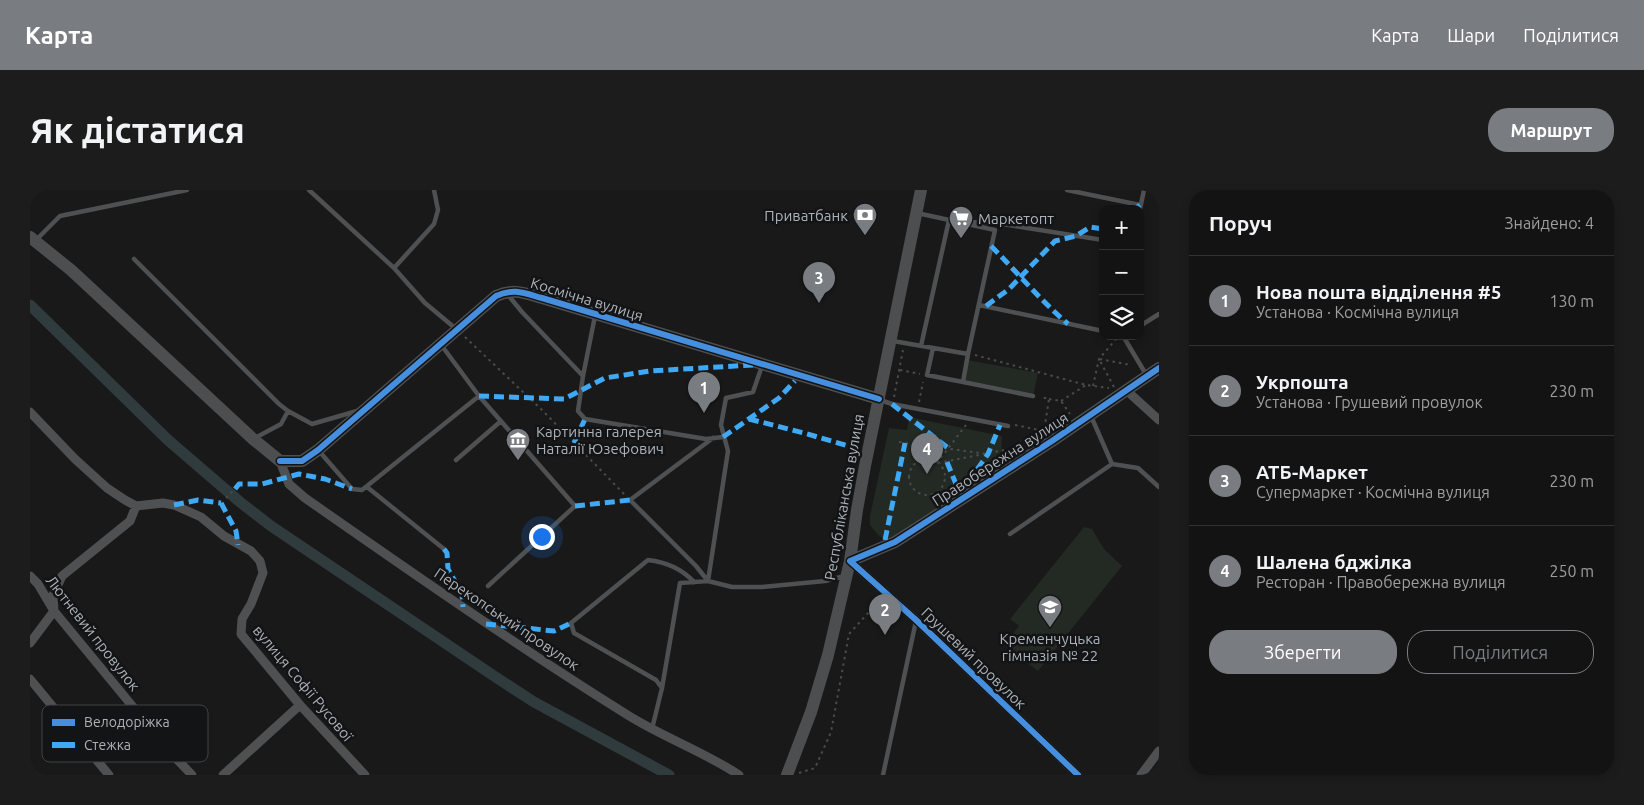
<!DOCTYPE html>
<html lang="uk">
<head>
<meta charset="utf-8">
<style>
  body { margin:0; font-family:Ubuntu,sans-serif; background:#1c1c1c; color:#f1f3f6 }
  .controls { position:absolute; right:15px; top:15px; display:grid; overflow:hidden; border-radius:10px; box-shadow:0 2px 8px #0003 }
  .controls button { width:45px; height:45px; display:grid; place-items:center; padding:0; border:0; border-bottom:1px solid #323233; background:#131313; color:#f1f3f6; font:25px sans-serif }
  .you { position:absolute; left:511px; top:346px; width:18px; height:18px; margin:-12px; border:4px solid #fff; border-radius:50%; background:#1a73e8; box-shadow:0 0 0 8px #1a73e833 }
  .badge { display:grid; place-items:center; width:32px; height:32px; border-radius:50%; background:#797c81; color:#fff; font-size:16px; font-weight:700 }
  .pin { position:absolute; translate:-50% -41px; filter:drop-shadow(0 1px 2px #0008) }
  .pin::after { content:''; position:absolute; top:26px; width:18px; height:15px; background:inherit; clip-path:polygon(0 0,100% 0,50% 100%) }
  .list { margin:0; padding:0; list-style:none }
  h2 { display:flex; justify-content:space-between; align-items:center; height:65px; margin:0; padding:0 20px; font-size:21px }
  h2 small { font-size:16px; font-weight:400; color:#9d9ea0 }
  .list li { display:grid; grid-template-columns:32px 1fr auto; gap:15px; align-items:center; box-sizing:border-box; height:90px; padding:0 20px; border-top:1px solid #323233 }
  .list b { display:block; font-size:19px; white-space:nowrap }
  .list p { margin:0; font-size:16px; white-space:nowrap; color:#9d9ea0 }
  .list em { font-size:16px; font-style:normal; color:#9d9ea0 }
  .actions { display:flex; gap:10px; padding:15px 20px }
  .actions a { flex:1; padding:11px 0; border:1px solid #797c81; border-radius:20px; text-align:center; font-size:18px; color:#797c81 }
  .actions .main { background:#797c81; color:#fff }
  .icon { flex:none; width:28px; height:28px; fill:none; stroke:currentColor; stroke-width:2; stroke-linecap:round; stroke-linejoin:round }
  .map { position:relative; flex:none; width:1129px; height:585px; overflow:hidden; border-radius:20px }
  header { display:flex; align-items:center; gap:30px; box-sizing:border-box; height:70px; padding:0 25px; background:#797c81; color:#fff }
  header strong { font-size:24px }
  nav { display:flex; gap:28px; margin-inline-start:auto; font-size:18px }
  .intro { display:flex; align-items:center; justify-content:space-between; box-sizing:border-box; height:120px; padding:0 30px }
  h1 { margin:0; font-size:35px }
  .button { padding:12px 22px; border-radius:20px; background:#797c81; color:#fff; font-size:18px; font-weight:700 }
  main { display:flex; gap:30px; padding:0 30px }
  aside { flex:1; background:#131313; border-radius:20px; box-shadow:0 2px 8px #0003 }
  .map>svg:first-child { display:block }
  .green { fill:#232923 }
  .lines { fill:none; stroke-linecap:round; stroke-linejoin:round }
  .canal { stroke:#303b3e; stroke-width:11 }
  .path { stroke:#494b4d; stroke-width:2; stroke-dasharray:2.5 4; stroke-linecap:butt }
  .lane { stroke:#4e5052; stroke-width:4.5 }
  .street { stroke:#4e5052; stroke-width:9 }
  .secondary { stroke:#4d4e50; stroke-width:12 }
  .quiet { stroke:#3fa9f5; stroke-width:5; stroke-dasharray:10 5; stroke-linecap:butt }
  .cycleway-casing { stroke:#131415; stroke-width:9 }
  .cycleway { stroke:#468fdf; stroke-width:6 }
  .labels { text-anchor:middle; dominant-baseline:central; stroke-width:5; stroke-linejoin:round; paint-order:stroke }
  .poi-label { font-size:15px; fill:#acb2b9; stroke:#131415; text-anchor:start }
  .street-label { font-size:15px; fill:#acb2b9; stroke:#131415 }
  .key { fill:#131415; stroke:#414346; stroke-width:1 }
  .key-label { font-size:14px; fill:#acb2b9 }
</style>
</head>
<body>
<header>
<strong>Карта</strong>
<nav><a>Карта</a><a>Шари</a><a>Поділитися</a></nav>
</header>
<div class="intro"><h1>Як дістатися</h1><a class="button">Маршрут</a></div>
<main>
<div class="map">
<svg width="1129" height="585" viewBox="0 0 1129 585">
  <rect width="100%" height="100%" fill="#191919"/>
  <!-- green -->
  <path class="green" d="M937 170 1008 183 1003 206 933 192Z
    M879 227 972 246 971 276 862 347 854 349 848 345 840 335V326L859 238 877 240Z
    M1054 337 1062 339 1074 359 1092 376 1008 481 974 455 989 436 980 429Z"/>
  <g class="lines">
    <!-- canal -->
    <path class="canal" d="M0 115 138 250 210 312 241 336 467 488 504 512 639 585"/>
    <!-- path -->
    <path class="path" d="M435 147 512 220 595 305
      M945 165 1056 195 1079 198
      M870 180 890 184
      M1063 196 1069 169 1087 148
      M1084 197 1069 169 1101 175
      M864 207 873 160
      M1019 209 1031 211 1040 224
      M1031 211 1056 195
      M889 212 893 192
      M985 235 1014 241 1019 209 1011 207
      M869 252 958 264
      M879 287a18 18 0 1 1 36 0a18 18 0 1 1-36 0Z
      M907 273 936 235
      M908 273 974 260
      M196 308 205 299
      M769 583 785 578 801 542 819 444 849 411"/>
    <!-- lane -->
    <path class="lane" d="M279 0 364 78 395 113 425 138
      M1037 0 1110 15
      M1110 19 1114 0
      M887 23 965 40 938 164
      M938 32 966 33 1073 50
      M6 50 30 26 157 0
      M104 69 249 214 258 221 282 234 327 221
      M364 78 404 34 408 20 404 0
      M478 105 492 122 553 186 548 221 555 229 676 249 693 247
      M949 115 1073 141
      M1110 136 1129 124
      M1093 146 1117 186
      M863 151 938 164 933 192 1003 206
      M891 156 919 30
      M903 158 897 185 933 192
      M553 186 565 126
      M449 206 545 316 458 396
      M850 210 862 214 978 236
      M683 248 600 310 666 376 678 391 702 397H732L795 391 815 386
      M223 249 251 234 258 221
      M289 261 322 299 332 300 449 206 412 156
      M426 270 471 231
      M1082 274 1108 278 1129 297
      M337 297 414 359
      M980 344 1082 274 1061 226
      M632 498 626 490 544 443 541 433 618 370C636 372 652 379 664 392
      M622 539 632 498 650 393 678 391 698 261 691 235 696 208 723 202 732 176
      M853 585 886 431"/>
    <!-- street -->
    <path class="street" d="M1096 200 1129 230
      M0 222 45 269 77 298 95 310 106 316 133 313 144 315 171 327 194 346 221 361 230 371 233 383 221 414 212 429 211 444 270 515 335 585
      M250 271 259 294 275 308C381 382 487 456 596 524 632 547 673 561 709 585
      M820 371 886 430 1048 585
      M0 386 8 394 24 421 141 563 162 585
      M0 453 24 421 23 405 32 386 100 331 106 316
      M0 489 79 585
      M193 585 270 515
      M1111 585 1129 561"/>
    <!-- secondary -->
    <path class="secondary" d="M0 47 41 80 223 249 250 271H272L288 260 466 106C484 98 494 103 512 108L849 209
      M820 371 865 352 1022 251 1129 178
      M757 585 781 522 798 465 820 371 827 320 835 276 891 0"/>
    <!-- quiet -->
    <path class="quiet" d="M1105 19 1110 15
      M961 56C987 82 1010 110 1038 134
      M956 116 979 99 1025 51 1046 46 1060 37 1073 39
      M449 206 534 209 575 188 620 181 723 175
      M862 214 918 258
      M719 229 774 243 825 258
      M693 247 749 208 765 191
      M544 253 555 229
      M917 272 930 304
      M205 299 209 294H232L269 284 295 289 322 299
      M930 304 958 264 970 235
      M191 313 206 341 208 355
      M144 315 168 310 191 313
      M545 316 600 310
      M855 350 875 253
      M414 359 417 363 418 379 432 404 433 417
      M456 434 524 441 541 433"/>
    <defs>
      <path id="cycleway" d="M250 271H272L288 260 466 106C484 98 494 103 512 108L849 209
        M1048 585 886 430 820 371 865 352 1022 251 1129 178"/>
    </defs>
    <!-- cycleway casing -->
    <use href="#cycleway" class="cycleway-casing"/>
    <!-- cycleway -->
    <use href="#cycleway" class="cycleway"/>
  </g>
  <!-- icons -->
  <defs>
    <symbol id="bank-pin" viewBox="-11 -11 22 30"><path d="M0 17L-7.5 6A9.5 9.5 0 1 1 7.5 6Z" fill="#797c81" stroke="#131415"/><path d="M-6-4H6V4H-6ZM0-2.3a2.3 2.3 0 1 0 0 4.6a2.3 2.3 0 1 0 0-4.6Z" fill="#fff"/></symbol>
    <symbol id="supermarket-pin" viewBox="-11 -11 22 30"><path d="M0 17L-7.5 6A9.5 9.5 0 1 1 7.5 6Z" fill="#797c81" stroke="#131415"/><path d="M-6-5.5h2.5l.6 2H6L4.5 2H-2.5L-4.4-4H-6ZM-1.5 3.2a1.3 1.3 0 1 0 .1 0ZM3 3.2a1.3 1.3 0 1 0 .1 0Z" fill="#fff"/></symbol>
    <symbol id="museum-pin" viewBox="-11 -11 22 30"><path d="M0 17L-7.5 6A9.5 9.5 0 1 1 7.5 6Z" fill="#797c81" stroke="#131415"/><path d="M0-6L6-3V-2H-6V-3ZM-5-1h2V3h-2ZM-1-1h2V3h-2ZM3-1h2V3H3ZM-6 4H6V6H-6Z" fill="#fff"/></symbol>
    <symbol id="school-pin" viewBox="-11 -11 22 30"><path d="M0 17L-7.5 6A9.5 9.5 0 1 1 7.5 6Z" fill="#797c81" stroke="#131415"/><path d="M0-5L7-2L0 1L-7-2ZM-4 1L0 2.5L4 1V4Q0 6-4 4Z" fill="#fff"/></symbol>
  </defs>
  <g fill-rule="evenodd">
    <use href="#bank-pin" x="821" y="11" width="28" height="38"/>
    <use href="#supermarket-pin" x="917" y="14" width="28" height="38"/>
    <use href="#museum-pin" x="474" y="236" width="28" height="38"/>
    <use href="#school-pin" x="1006" y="403" width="28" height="38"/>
  </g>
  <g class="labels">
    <!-- poi labels -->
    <g class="poi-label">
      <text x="818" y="25" text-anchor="end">Приватбанк</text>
      <text x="948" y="28">Маркетопт</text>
      <text x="506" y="241">Картинна галерея<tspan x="506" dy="17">Наталії Юзефович</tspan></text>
      <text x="1020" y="448" text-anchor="middle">Кременчуцька<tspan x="1020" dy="17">гімназія № 22</tspan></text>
    </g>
    <!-- street labels -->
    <g class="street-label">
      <text transform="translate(557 109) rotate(17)">Космічна вулиця</text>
      <text transform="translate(970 269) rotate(-33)">Правобережна вулиця</text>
      <text transform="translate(814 307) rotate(-80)">Республіканська вулиця</text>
      <text transform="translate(477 429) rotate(34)">Перекопський провулок</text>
      <text transform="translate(63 443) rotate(52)">Лютневий провулок</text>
      <text transform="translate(944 468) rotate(44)">Грушевий провулок</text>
      <text transform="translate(273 493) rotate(50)">вулиця Софії Русової</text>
    </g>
  </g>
  <!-- legend -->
  <rect x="12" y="515" width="166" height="57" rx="8" class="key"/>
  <rect x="22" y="529" width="23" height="7" fill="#468fdf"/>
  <rect x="22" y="552" width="23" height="6" fill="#3fa9f5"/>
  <g class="key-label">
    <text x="54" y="537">Велодоріжка</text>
    <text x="54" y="560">Стежка</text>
  </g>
</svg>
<div class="controls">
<button>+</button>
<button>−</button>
<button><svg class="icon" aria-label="layers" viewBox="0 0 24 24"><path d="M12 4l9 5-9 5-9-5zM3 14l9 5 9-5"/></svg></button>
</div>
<div class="you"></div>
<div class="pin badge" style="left:674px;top:223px">1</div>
<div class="pin badge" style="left:855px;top:445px">2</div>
<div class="pin badge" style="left:789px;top:113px">3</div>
<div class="pin badge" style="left:897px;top:284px">4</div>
</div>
<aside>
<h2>Поруч<small>Знайдено: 4</small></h2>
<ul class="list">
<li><span class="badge">1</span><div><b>Нова пошта відділення #5</b><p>Установа · Космічна вулиця</p></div><em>130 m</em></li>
<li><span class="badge">2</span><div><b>Укрпошта</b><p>Установа · Грушевий провулок</p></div><em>230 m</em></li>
<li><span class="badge">3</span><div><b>АТБ-Маркет</b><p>Супермаркет · Космічна вулиця</p></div><em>230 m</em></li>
<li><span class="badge">4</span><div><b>Шалена бджілка</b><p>Ресторан · Правобережна вулиця</p></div><em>250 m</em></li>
</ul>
<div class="actions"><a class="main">Зберегти</a><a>Поділитися</a></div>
</aside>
</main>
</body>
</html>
